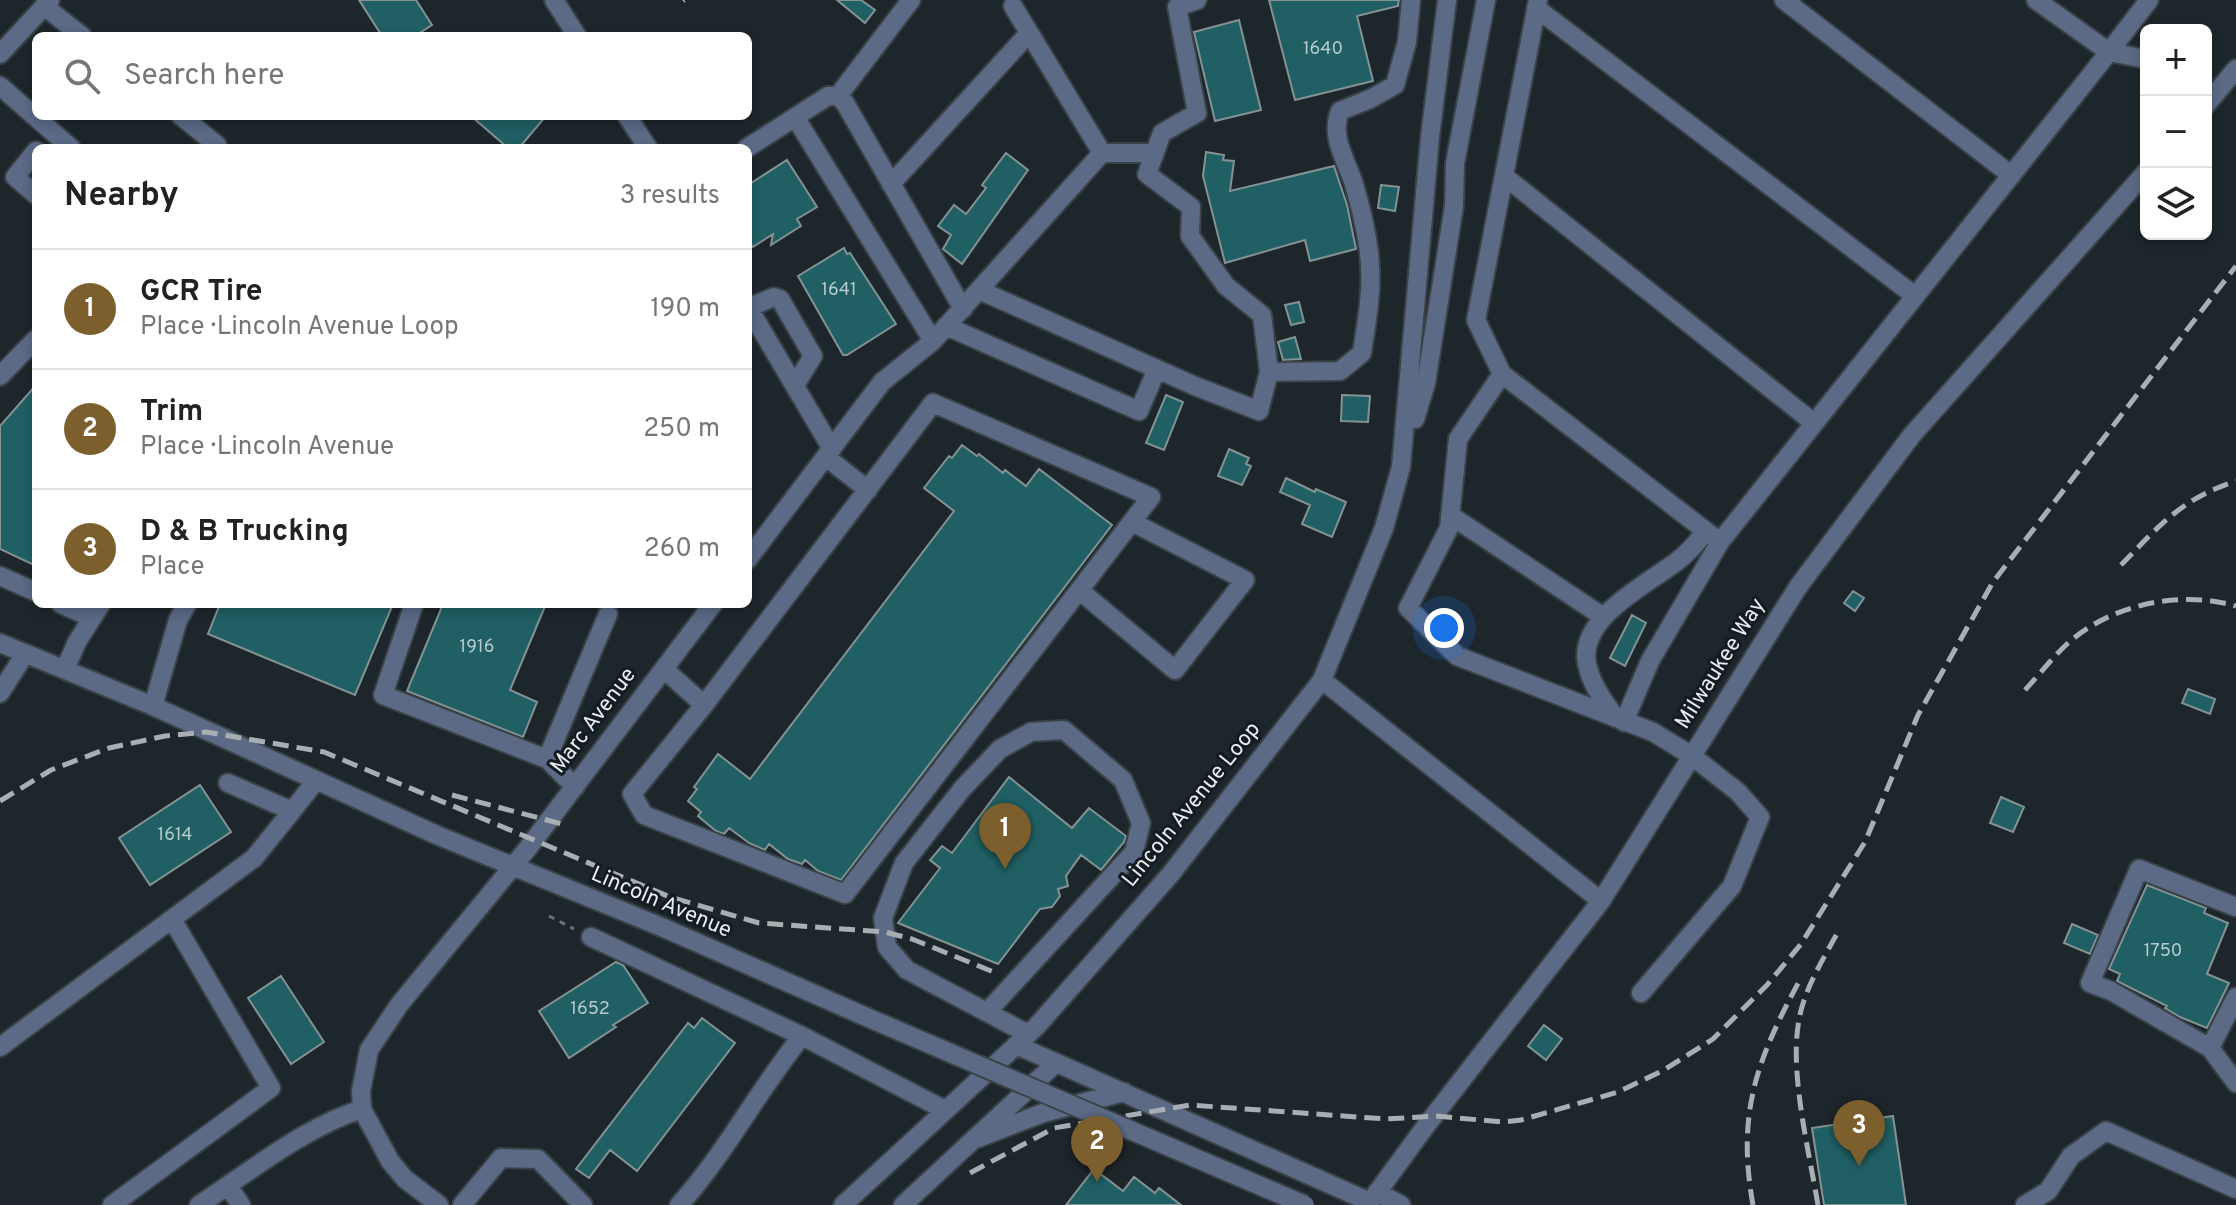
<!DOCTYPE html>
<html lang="en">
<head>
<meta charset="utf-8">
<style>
  body { margin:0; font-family:Overpass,sans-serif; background:#f2f2f2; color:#222 }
  .controls { position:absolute; right:24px; top:24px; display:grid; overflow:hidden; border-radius:12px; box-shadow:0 4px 12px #0003 }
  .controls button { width:72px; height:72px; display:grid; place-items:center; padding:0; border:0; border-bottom:2px solid #e0e0e0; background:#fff; color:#222; font:40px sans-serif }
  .you { position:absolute; left:1444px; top:628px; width:28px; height:28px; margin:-20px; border:6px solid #fff; border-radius:50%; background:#1a73e8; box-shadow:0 0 0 12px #1a73e833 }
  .badge { display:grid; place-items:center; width:52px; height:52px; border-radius:50%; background:#7d5f2d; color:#fff; font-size:26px; font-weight:700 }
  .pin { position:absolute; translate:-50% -66px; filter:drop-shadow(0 2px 4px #0008) }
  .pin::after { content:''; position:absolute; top:42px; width:28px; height:24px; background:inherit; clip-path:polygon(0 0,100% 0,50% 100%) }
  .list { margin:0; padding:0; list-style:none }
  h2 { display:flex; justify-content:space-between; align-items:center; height:104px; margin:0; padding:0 32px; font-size:34px }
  h2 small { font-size:26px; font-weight:400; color:#767676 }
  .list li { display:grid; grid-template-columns:52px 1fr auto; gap:24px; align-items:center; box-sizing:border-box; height:120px; padding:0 32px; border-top:2px solid #e0e0e0 }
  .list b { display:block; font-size:30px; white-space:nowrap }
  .list p { margin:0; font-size:26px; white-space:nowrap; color:#767676 }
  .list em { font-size:26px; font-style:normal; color:#767676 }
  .icon { flex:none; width:44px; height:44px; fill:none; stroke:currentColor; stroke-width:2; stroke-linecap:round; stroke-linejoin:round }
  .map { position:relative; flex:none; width:2236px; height:1205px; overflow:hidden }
  .search { position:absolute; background:#fff; box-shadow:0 4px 12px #0003; left:32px; top:32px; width:720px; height:88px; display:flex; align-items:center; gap:20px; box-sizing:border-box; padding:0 28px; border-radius:12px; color:#767676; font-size:30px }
  .panel { position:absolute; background:#fff; box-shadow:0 4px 12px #0003; left:32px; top:144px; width:720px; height:464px; border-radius:12px }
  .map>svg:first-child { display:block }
  .building { fill:#206064; stroke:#849293; stroke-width:2 }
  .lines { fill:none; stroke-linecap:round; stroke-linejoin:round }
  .minor-casing { stroke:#394247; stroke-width:22 }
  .path { stroke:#6c7478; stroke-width:3; stroke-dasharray:6 6; stroke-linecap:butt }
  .minor { stroke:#5c6a86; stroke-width:18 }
  .rail { stroke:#a8afb2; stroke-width:5; stroke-dasharray:16 8; stroke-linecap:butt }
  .minor-bridge-casing { stroke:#394247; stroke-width:22; stroke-linecap:butt }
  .minor-bridge { stroke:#5c6a86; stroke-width:18 }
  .labels { text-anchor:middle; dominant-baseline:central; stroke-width:6; stroke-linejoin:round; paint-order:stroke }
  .number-label { font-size:18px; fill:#b6cace }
  .street-label { font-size:22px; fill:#e8eef1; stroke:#131c21 }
</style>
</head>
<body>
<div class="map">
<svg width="2236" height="1205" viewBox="0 0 2236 1205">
  <rect width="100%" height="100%" fill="#1d262b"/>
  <!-- building -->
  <path class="building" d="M359 0H416L432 25 415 36H382Z
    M837 0H861L875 10 865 23Z
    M1269 0H1399L1398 6 1357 16 1373 81 1295 100Z
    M1239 20 1261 110 1215 121 1194 32Z
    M471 116H546L519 148H508Z
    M1206 152 1224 155 1223 160 1234 161 1230 191 1334 166 1347 205 1356 249 1310 261 1305 240 1225 263 1203 176Z
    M1006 153 1028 170 962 264 943 249 951 235 938 226 954 205 966 214 986 188 982 185Z
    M787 160 817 207 797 219 801 226 771 245 773 234 753 247 748 240V185Z
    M1381 185 1399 187 1395 211 1378 208Z
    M844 248 847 254 850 253 896 324 847 355H843L798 276Z
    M1299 302 1304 322 1291 325 1285 305Z
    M1295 337 1301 359 1283 360 1278 342Z
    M36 385V566L0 549V426Z
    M1166 395 1183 402 1164 450 1146 443Z
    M1342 395 1370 396 1368 422 1341 421Z
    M962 445 977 456 979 454 1003 473 1005 470 1026 486 1039 469 1112 525 841 880 818 871 805 860 802 864 788 859 769 844 765 850 749 843 729 828 724 834 716 831 698 816 701 812 688 801 697 789 694 787 718 754 750 779 954 511 924 488 949 456 952 458Z
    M1229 449 1249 458 1246 464 1251 466 1242 485 1218 476Z
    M1286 478 1315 492 1316 489 1346 502 1332 537 1302 524 1310 505 1280 492Z
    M1853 591 1864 598 1855 611 1844 603Z
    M220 604H393L355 695 208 634Z
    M443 604H546L510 690 537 702 523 737 407 691Z
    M1632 615 1646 623 1625 666 1610 658Z
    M2188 689 2215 699 2210 714 2182 703Z
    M1009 777 1072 828 1089 808 1126 836 1124 842 1101 870 1081 855 1066 876 1068 886 1058 889 1060 896 1052 907 1040 909 998 964 898 923 940 868 930 860 942 846 952 853Z
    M200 785 231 832 150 885 119 838Z
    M2001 797 2024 807 2013 832 1990 823Z
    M2147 885 2206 908 2204 913 2228 923 2207 974 2229 983 2207 1028 2180 1017 2165 1008 2167 1006 2117 981 2120 974 2109 969Z
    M2072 924 2098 935 2090 954 2064 943Z
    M616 962 623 965 648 1003 613 1025 616 1027 569 1058 539 1011Z
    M281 976 324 1042 291 1064 248 998Z
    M702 1018 735 1043 637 1171 610 1150 589 1178 576 1169 688 1023 694 1028Z
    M1544 1025 1562 1039 1546 1060 1528 1046Z
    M1893 1116 1906 1205H1824L1812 1128Z
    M1094 1169 1123 1191 1134 1177 1155 1193 1159 1188 1181 1205H1066Z"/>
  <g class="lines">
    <defs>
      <path id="minor" d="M554 0 577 36
        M1784 0 2011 175
        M2036 0 2109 52 2149 0
        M44 6 82 36
        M1013 6 1102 153
        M1536 8 1915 296
        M0 54 50 0
        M0 86 71 148
        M838 96 911 0
        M2206 105 2236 69
        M181 116 217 145
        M627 116 648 148
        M795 117 933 341
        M747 148 828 96H838L845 103 963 309
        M36 151 15 177 36 195
        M1504 176 1814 423
        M891 184 1029 33
        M979 290 1195 386 1259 411 1269 372 1262 315 1226 286 1190 236 1191 207 1147 174 1162 133 1197 113 1177 7 1197 0
        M748 307 832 449
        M748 308 774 297 780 299 813 356 795 385
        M946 326 1139 411 1157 369
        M1269 372 1340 371 1362 353C1366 325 1372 295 1370 266 1369 238 1361 208 1353 181 1345 158 1330 136 1340 111L1370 99 1395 85 1407 42 1411 0
        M1502 374 1476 320 1538 0
        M0 376 36 339
        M933 403 1151 497 845 894 644 815 632 794 704 705Z
        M1415 419 1426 383 1454 206 1455 163 1486 0
        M826 457 868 490
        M1450 515 1602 616
        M748 559 882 382 933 341 1102 153H1155
        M0 576 36 592
        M1079 590 1175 670 1245 580 1132 522
        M61 604 90 617
        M414 604 383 695 547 759
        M0 643 153 706 439 836 664 928 871 1019
        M65 669 77 642 101 604
        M664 669 704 705
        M1322 680 1384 528 1401 467 1430 137 1447 0
        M0 693 25 654
        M153 706 178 620 187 604
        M1616 718C1604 702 1591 684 1587 664 1578 618 1646 585 1676 562 1688 553 1697 543 1706 531
        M1624 722 1650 661 1720 542
        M228 783 292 811 315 782
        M575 787 547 759 608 614
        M2236 907 2139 869 2090 983 2111 991 2210 1048 2236 1083
        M591 937 802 1036 945 1110
        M1641 993 1732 886 1760 817 1738 792 1692 756 1653 732 1457 656 1408 608 1449 528 1458 439 1502 374 1720 542 2109 52 2146 59
        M987 1012 1134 852 1141 823 1123 780 1064 730 1031 732 1000 749 962 789 904 863 883 918 887 947 907 970 1028 1034
        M1016 1045 1370 1202
        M0 1047 254 858 292 811
        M2210 1048 2236 997
        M978 1138 1043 1113 1124 1092
        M228 1186 241 1205
        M1377 1192 1401 1205
        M112 1205 271 1088 172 919
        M199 1205C249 1172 305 1127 362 1109
        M439 1205 405 1179 390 1161 362 1109 361 1091 369 1050 399 1005 528 848 713 604
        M462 1205 501 1158 538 1159 583 1205
        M679 1205C726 1153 758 1090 802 1036
        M843 1205 1036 1027 1170 875 1322 680 1601 901
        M903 1205 1056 1063
        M1368 1205 1425 1127 1601 901 1798 587 1912 435 2146 172
        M2025 1205 2048 1191 2071 1156 2106 1131 2236 1189"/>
    </defs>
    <!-- minor casing -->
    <use href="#minor" class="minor-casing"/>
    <!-- path -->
    <path class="path" d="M549 916 574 929"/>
    <!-- minor -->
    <use href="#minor" class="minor"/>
    <!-- rail -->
    <path class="rail" d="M683 1 684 0
      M2121 565C2160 525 2181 499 2236 481
      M2025 690C2039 675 2052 658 2067 644 2111 604 2180 590 2236 606
      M452 795 562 824
      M0 801 51 770 109 748 165 736 206 732 324 752 670 897 759 923 885 932 912 939 996 973
      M970 1173 1054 1128 1190 1105 1386 1119 1435 1116 1503 1122 1521 1120 1618 1092 1664 1070 1713 1039 1767 985 1801 944 1865 842 1918 715 1993 582 2236 266
      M1753 1205C1736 1111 1758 1057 1802 976
      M1818 1205C1809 1151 1789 1072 1799 1020 1804 989 1824 958 1839 930"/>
    <defs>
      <path id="minor-bridge" d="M871 1019 1305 1205"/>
    </defs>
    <!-- minor-bridge casing -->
    <use href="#minor-bridge" class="minor-bridge-casing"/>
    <!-- minor-bridge -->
    <use href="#minor-bridge" class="minor-bridge"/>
  </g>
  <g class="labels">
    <!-- number labels -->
    <g class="number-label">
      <text x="1323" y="49">1640</text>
      <text x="839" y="290">1641</text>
      <text x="477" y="647">1916</text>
      <text x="175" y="835">1614</text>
      <text x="2163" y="951">1750</text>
      <text x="590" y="1009">1652</text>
    </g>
    <!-- street labels -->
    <g class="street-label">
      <text transform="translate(1721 664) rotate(-58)">Milwaukee Way</text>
      <text transform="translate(594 721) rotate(-53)">Marc Avenue</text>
      <text transform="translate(1192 805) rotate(-51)">Lincoln Avenue Loop</text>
      <text transform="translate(661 903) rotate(23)">Lincoln Avenue</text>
    </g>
  </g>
</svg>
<div class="controls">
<button>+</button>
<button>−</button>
<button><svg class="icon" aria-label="layers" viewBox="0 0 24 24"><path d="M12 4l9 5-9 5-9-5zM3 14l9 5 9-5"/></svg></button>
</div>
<div class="you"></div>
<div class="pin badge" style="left:1005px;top:869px">1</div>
<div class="pin badge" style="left:1097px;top:1182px">2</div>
<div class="pin badge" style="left:1859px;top:1166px">3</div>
<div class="search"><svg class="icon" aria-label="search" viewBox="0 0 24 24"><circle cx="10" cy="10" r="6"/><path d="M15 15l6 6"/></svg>Search here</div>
<section class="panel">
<h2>Nearby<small>3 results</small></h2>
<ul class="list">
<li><span class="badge">1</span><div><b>GCR Tire</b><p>Place · Lincoln Avenue Loop</p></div><em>190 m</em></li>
<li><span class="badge">2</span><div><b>Trim</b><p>Place · Lincoln Avenue</p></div><em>250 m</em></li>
<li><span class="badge">3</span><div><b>D &amp; B Trucking</b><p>Place</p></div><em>260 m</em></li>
</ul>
</section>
</div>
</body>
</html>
